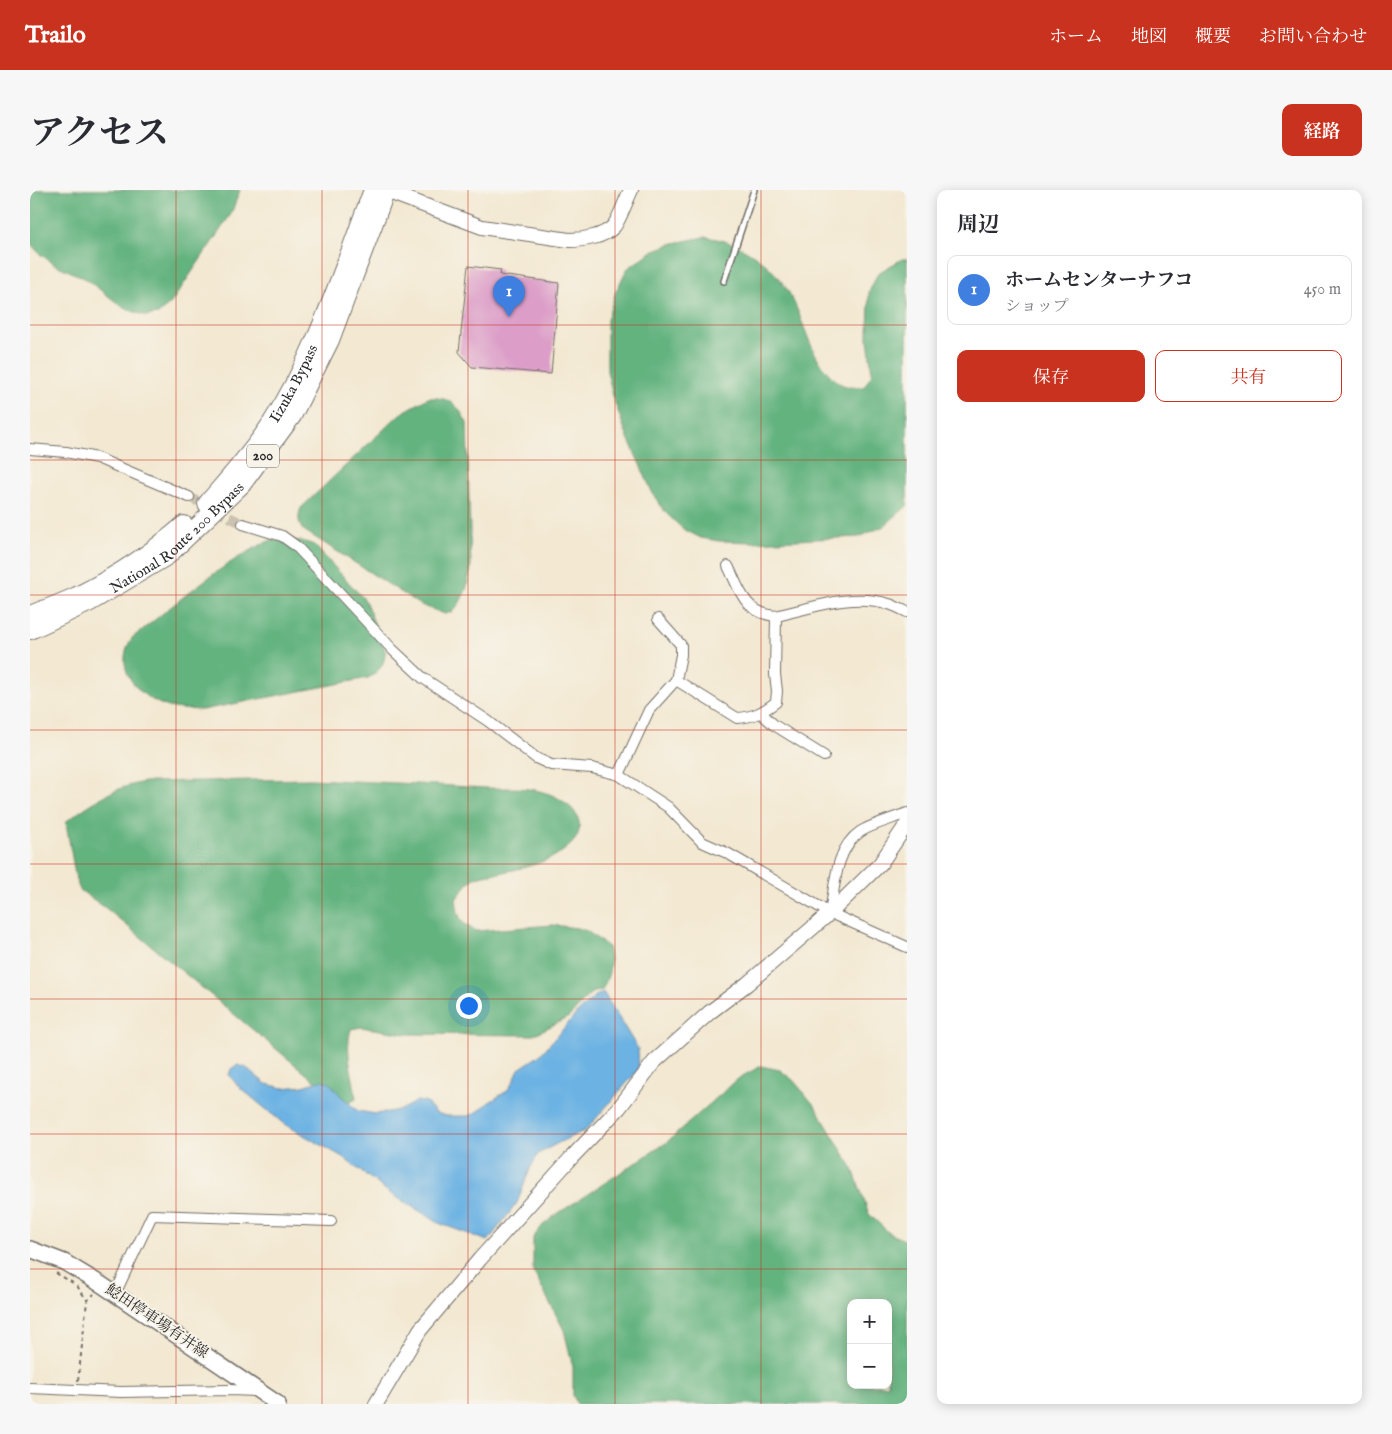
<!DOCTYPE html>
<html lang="ja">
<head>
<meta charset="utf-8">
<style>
  body { margin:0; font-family:"IM FELL English","Noto Serif JP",serif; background:#f7f7f7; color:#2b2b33 }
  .controls { position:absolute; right:15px; bottom:15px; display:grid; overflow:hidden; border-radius:10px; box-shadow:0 2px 12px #0003 }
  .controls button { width:45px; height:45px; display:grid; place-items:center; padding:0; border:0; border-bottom:1px solid #e1e1e2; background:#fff; color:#2b2b33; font:25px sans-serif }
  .you { position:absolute; left:438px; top:815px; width:18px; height:18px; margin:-12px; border:4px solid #fff; border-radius:50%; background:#1a73e8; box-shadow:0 0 0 8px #1a73e833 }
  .badge { display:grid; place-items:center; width:32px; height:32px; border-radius:50%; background:#c8321e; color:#fff; font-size:16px; font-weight:700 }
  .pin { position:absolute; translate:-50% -41px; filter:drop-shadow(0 1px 2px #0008) }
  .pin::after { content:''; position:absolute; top:26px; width:18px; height:15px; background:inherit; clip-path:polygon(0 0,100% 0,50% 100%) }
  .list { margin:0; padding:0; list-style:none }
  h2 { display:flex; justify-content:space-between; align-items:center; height:65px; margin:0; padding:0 20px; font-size:21px }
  h2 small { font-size:16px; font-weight:400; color:#7c7c81 }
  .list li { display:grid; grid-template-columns:32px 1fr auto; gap:15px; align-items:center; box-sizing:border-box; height:70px; margin:0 10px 10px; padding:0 10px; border:1px solid #e1e1e2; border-radius:10px }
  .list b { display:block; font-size:19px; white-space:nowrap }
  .list p { margin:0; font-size:16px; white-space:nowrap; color:#7c7c81 }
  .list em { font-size:16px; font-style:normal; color:#7c7c81 }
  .actions { display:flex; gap:10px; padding:15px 20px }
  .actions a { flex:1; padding:11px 0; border:1px solid #c8321e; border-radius:10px; text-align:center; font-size:18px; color:#c8321e }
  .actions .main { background:#c8321e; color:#fff }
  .map { position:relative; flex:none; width:877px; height:1214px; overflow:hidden; border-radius:10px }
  header { display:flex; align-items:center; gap:30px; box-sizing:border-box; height:70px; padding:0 25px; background:#c8321e; color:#fff }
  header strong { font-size:24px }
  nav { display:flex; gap:28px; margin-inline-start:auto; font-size:18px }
  .intro { display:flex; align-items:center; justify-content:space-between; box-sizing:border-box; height:120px; padding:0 30px }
  h1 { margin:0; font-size:35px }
  .button { padding:12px 22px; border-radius:10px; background:#c8321e; color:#fff; font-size:18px; font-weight:700 }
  main { display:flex; gap:30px; padding:0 30px }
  aside { flex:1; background:#fff; border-radius:10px; box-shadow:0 2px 12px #0003 }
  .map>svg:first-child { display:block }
  .forest { fill:#64b37f; stroke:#486f55; fill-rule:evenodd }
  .water { fill:#6cb2e3; stroke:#4c6e87 }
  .building { fill:#dc9ec8 }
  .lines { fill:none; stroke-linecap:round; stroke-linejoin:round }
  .minor-tunnel { stroke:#cbc2b0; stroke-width:10; stroke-dasharray:10 5; stroke-linecap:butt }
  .service-casing { stroke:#716d65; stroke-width:8 }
  .minor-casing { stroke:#716d65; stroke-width:12 }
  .tertiary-casing { stroke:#716d65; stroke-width:16 }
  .secondary-casing { stroke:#716d65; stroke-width:18 }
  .trunk-casing { stroke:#716d65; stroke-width:20 }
  .path { stroke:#716d65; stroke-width:2; stroke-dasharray:4 4; stroke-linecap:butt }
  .service { stroke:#fff; stroke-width:5 }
  .minor { stroke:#fff; stroke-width:10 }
  .tertiary { stroke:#fff; stroke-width:14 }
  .secondary { stroke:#fff; stroke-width:15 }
  .trunk { stroke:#fff; stroke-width:18 }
  .grid { fill:none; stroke:#c8321e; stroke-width:1; stroke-opacity:0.55 }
  .labels { text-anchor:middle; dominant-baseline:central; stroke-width:4; stroke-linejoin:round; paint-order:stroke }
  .shield { fill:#f7f3e8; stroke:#686764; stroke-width:1 }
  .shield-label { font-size:14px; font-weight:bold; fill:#2b2b2b }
  .street-label { font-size:15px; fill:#2b2b2b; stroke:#f7f3e8 }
</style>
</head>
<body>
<header>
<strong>Trailo</strong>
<nav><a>ホーム</a><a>地図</a><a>概要</a><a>お問い合わせ</a></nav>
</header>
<div class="intro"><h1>アクセス</h1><a class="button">経路</a></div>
<main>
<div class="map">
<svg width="877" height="1214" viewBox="0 0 877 1214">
  <rect width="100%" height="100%" fill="#f7f3e8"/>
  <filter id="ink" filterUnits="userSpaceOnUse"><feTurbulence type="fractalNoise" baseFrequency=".02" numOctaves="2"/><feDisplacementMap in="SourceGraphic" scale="10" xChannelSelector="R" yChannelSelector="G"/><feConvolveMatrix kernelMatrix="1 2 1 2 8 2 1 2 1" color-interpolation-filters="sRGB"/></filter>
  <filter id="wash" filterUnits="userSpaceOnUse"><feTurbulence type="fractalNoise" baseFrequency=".0096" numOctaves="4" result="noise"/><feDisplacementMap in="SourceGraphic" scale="20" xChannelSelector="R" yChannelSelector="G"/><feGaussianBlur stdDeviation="1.12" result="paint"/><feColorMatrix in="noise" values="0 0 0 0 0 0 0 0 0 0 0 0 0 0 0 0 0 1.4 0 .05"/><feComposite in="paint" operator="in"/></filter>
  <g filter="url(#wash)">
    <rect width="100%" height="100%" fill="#f3e8d1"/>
    <!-- forest -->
    <path class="forest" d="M0 0H210L201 24 141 113 128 124 116 126 94 118 56 89 24 74 10 64 0 53Z
      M674 47C706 50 735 68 754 95 775 124 777 169 808 192 815 198 826 197 834 197L842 184 838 149 839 102 848 83 872 69H877V316L854 336 829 347 723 352 689 351 671 348 653 339 634 321 623 304 596 243 584 210 577 181V130L586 101 597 79 624 60 644 53Z
      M398 208C421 207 427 214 437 233L441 378 436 400 429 414 422 422 415 424 391 415 272 339C268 331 268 326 271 318L370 224Z
      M241 350C256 350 270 349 284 355L335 410 355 460C356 473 349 482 338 488L172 520C159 519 145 520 133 515 105 504 83 477 102 448 147 413 189 374 241 350Z
      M281 589C339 592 398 594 456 598 475 599 494 596 513 602 539 609 566 634 537 658 519 673 492 678 470 683 463 684 454 684 447 687 439 690 432 702 426 709L428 723 432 732 445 741 523 735 547 738 557 741 578 757C582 774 580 785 572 800L561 803 539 827 503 845 376 844 331 837 321 839C314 862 324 886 326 909L317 914 309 911 77 719 50 700 46 690 36 633 39 629C67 610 80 599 114 592Z
      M731 876 750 880 763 890 785 916 823 979 839 1024 860 1044 877 1051V1214H547L543 1205V1177L534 1140 503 1081V1048L513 1035 527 1024 636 953 709 888ZM821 1113H858V1195H821Z"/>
    <!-- water -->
    <path class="water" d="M573 802 608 859 609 879 556 940 530 952 508 964 500 979 487 1013 458 1051 411 1034 361 1004 311 966 254 934 208 896 199 885 201 879 207 875 215 877 236 894 253 898 273 896 293 890 300 893 311 906 328 921 346 924 370 920 387 911 396 912 406 923 417 926H438L449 921 458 913 477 901 484 890 489 879 510 865 549 821 564 807Z"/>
    <g id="blocks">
      <!-- building -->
      <path class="building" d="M438 76 471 80 470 85 529 93 521 184 442 177 429 162Z"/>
    </g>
  </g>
  <g filter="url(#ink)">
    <use href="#blocks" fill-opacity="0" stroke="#716d65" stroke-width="1"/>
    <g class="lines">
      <!-- minor-tunnel -->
      <path class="minor-tunnel" d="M159 307 213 334"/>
      <defs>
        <path id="service" d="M694 91 724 0"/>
        <path id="minor" d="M0 259 36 262 67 268 159 307
          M213 334 252 346 266 356 363 460 393 488 458 531 506 568 521 575 562 578 589 585 638 617 672 652 697 663 800 723 877 757
          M698 376C710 400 714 423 746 426
          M628 429 651 455V465L646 490
          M731 523 744 535 794 566
          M589 585 619 520 646 490 707 528C724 527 733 522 746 512L747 501 745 484 746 426C782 418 822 402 859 414 865 416 871 419 877 422
          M800 723C805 696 805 659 830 642 840 635 865 628 877 623
          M85 1104 122 1025 301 1031
          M0 1198 91 1202 200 1200 227 1201"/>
        <path id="tertiary" d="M356 1 452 37 539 50C553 50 574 47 584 36 590 28 596 10 601 0
          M346 1214 390 1140 450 1069 542 967 589 918 624 872 680 822 717 794 800 723 850 674 877 634"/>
        <path id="secondary" d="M0 1059 34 1072 72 1095 248 1214"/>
        <g id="trunk">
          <path id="s1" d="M177 314C199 288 222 263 241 234 287 163 313 79 343 0"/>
          <path d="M0 425C16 419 32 413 47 406 85 387 122 363 154 335"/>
          <path id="s2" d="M0 440 60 412 137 366 212 294 262 226 300 150 356 0"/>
        </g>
      </defs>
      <!-- service casing -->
      <use href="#service" class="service-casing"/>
      <!-- minor casing -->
      <use href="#minor" class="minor-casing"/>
      <!-- tertiary casing -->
      <use href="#tertiary" class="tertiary-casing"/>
      <!-- secondary casing -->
      <use href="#secondary" class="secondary-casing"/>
      <!-- trunk casing -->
      <use href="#trunk" class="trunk-casing"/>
      <!-- path -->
      <path class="path" d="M26 1083 43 1093
        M47 1096 57 1110
        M48 1191 57 1111 64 1104"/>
      <!-- service -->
      <use href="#service" class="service"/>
      <!-- minor -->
      <use href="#minor" class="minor"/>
      <!-- tertiary -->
      <use href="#tertiary" class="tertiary"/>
      <!-- secondary -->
      <use href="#secondary" class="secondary"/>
      <!-- trunk -->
      <use href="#trunk" class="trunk"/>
    </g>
  </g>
  <!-- grid -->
  <path class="grid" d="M146 0V1214M292 0V1214M438 0V1214M585 0V1214M731 0V1214M0 135H877M0 270H877M0 405H877M0 540H877M0 674H877M0 809H877M0 944H877M0 1079H877"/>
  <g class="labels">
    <!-- shield labels -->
    <rect class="shield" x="217" y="254.5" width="32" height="23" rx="4"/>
    <g class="shield-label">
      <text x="233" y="266">200</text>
    </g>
    <!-- street labels -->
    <g class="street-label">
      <text stroke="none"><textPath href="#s1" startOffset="149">Iizuka Bypass</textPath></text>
      <text stroke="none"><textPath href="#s2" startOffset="175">National Route 200 Bypass</textPath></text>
      <text transform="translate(127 1131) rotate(34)">鯰田停車場有井線</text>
    </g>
  </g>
</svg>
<div class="controls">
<button>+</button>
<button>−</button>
</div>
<div class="you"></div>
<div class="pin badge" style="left:479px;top:127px;background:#3f7fe0">1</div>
</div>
<aside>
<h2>周辺<small></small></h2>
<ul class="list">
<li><span class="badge" style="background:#3f7fe0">1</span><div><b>ホームセンターナフコ</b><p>ショップ</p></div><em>450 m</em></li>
</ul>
<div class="actions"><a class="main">保存</a><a>共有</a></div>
</aside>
</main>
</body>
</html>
